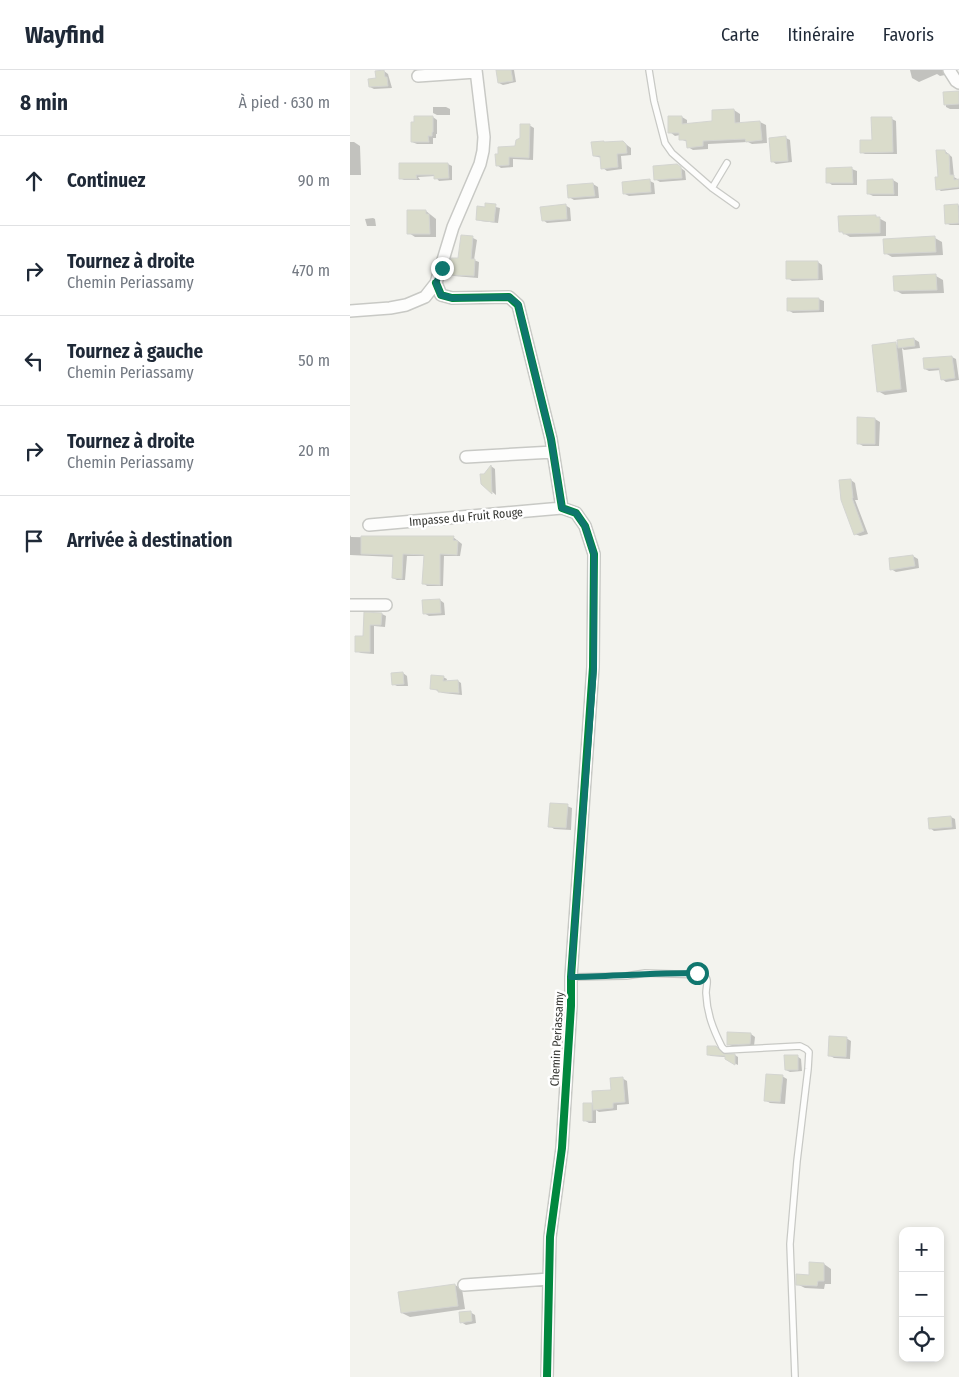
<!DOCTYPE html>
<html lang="fr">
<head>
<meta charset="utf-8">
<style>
  body { margin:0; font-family:"Fira Sans Condensed",sans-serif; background:#f2f2f3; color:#1f2937 }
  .controls { position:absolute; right:15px; bottom:15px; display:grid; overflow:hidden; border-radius:10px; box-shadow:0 2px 8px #0003 }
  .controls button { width:45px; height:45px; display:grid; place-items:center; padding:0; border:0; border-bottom:1px solid #e0e1e3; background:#fff; color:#1f2937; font:25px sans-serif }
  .stop { position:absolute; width:15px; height:15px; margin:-11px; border:4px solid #0f766e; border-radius:50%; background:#fff }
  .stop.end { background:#0f766e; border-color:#fff; box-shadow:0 1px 5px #0008 }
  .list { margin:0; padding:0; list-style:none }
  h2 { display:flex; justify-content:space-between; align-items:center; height:65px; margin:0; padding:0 20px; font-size:21px }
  h2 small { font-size:16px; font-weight:400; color:#747a83 }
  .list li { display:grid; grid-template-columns:32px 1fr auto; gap:15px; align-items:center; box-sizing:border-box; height:90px; padding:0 20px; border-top:1px solid #e0e1e3 }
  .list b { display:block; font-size:19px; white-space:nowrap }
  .list p { margin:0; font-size:16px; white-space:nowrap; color:#747a83 }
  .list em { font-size:16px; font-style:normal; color:#747a83 }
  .icon { flex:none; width:28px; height:28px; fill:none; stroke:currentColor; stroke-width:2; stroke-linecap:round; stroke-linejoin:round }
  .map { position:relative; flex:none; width:609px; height:1307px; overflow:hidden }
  header { display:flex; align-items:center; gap:30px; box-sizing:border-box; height:70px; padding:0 25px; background:#fff; border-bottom:1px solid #e0e1e3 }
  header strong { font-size:24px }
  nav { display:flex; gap:28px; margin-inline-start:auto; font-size:18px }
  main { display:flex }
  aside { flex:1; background:#fff }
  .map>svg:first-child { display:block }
  .shadow { fill:#0003 }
  .building { fill:#dadccb; stroke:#d4d5d1 }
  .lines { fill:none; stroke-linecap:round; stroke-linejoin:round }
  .lane-casing { stroke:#c8c9c5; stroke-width:8 }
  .street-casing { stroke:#c8c9c5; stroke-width:14 }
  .lane { stroke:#fdfdfc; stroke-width:5.5 }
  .street { stroke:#fdfdfc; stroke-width:11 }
  .cycleway-casing { stroke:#fff; stroke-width:11 }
  .cycleway { stroke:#00873e; stroke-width:8 }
  .route { stroke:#0f766e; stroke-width:6 }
  .labels { text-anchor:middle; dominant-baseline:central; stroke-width:5; stroke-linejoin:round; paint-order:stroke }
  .street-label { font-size:12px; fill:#373834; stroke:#fff }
</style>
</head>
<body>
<header>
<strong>Wayfind</strong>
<nav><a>Carte</a><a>Itinéraire</a><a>Favoris</a></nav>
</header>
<main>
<aside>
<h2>8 min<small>À pied · 630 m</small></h2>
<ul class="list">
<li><svg class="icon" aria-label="ahead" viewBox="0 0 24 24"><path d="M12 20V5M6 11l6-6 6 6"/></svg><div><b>Continuez</b></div><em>90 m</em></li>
<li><svg class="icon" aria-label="right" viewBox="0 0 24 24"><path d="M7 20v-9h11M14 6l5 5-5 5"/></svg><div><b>Tournez à droite</b><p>Chemin Periassamy</p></div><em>470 m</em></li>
<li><svg class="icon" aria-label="left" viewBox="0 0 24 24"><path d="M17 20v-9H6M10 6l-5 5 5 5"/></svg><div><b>Tournez à gauche</b><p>Chemin Periassamy</p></div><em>50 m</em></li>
<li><svg class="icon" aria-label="right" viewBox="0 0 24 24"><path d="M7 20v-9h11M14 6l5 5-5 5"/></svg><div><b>Tournez à droite</b><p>Chemin Periassamy</p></div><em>20 m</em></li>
<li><svg class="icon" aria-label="arrive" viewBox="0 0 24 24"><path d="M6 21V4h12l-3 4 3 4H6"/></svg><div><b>Arrivée à destination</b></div></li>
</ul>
</aside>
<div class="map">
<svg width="609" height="1307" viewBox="0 0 609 1307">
  <rect width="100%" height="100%" fill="#f3f3ee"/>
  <!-- shadow -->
  <path class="shadow" d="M147 0H164L166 12 153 15 149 13Z
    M560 0H595V5L590 6 587 4 569 12 562 8Z
    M34 1 38 4 42 18 24 19 20 17Z
    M609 22V39H600L596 37 595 23Z
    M83 37H96L100 39V45H87L83 43Z
    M384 40 390 44V54L410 52 416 55 417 73 402 74 398 72 358 74V79L343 80 338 77V72L330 69V65L325 66 320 62 332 47 337 50V55L364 53Z
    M83 47 87 50V64H86V68H83V74H67L62 72Z
    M542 49 546 51 547 84H515L511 82 523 71Z
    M179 55 184 58 183 90 163 89V97L151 98 147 95 166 78Z
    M436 68 440 70 442 92 426 94 422 91Z
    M0 72H4L10 76 11 105H0Z
    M273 72 281 78V85L271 86 272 99 257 101 253 98 252 88 244 86Z
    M595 81 602 87 604 107 609 110V119L591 121 588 119Z
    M98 94 102 96V110L89 111 85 106 68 107 70 110H54L50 108Z
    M327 95 335 101 336 110 310 112 305 109Z
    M478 99H502L507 101V115H482L478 112Z
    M543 110 548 113V126H523L519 124 518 111Z
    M300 111 304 113 305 124 279 126 275 124Z
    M243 114 248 117 249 128 224 130 219 127 218 116Z
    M137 135 150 138 148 153 131 151 127 149 136 138Z
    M215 135 220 138 221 151 197 153 193 150Z
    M608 135 609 136V155H600L596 153Z
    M76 141 86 149V167H65L59 163Z
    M525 146 536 152V166L500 167 490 161Z
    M23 148 25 149 26 156H17L15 149Z
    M112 166 123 168 127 170 124 190 129 192 128 208 104 206 101 204 109 190Z
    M585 168 592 172 593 185 542 187 535 183Z
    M468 192 472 195 473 210 442 211 438 208Z
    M586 206 593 210 594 223 552 224 545 220Z
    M469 229 474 231V242L443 243 438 240Z
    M564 269 569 272 570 278 554 280 552 278 557 322 535 325 528 321 545 274 549 276V271Z
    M602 287 606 289 609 310 596 312 592 309 591 300 579 301 575 299Z
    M509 349H525L530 352 529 376H513L508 373Z
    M141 396 145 399 146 425 132 413 135 405Z
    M501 410 505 413 508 430H505L518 464 510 466 505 464 490 411Z
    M0 465 1 467 52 468 103 467 112 474 110 486H94L93 516H77L74 513 75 486H57L55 510H47L43 508 44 487 0 485Z
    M563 486 568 489 569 498 546 502 541 499Z
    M90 530 94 533 95 545 79 546 74 543Z
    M16 544H32L36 546 35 557 24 556V584L11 583 6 581 14 568Z
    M53 603 57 606 58 616H47L43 614Z
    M93 607 97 609 96 612 108 611 111 613 112 625 93 623 81 618Z
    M217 736 222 738 221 760 204 759 200 756Z
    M601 747 605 749 606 759 584 761 580 758Z
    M401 964 405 967 404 976H382L377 974Z
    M496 968 501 971 500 989 484 988 479 985Z
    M366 977 375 986 385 985 388 987V995L376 989V987L361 986 358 984Z
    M447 986 451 989 452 1001 440 1002 436 1000Z
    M432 1006 437 1009 435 1034 420 1033 415 1030Z
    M272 1008 277 1011 279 1034 267 1035V1040L249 1042 246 1040V1053H239L234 1050 242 1034 244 1036 263 1021Z
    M474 1194 481 1199V1214H475L474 1219 455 1218 447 1214Z
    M105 1215 112 1219 115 1239 60 1247 52 1243Z
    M120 1242 125 1245 126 1253 116 1255 111 1252Z"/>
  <!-- building -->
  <path class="building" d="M34 0 35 7H37L38 16 19 17 18 9 26 8 25 1Z
    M146 0H161L163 11 148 13Z
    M609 21V34L594 35 593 22Z
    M384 39 385 53 410 51 412 70 396 72 395 69 353 71V76L337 78 336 70H329V63H318V46H332V54L362 51V40Z
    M64 46H83V62H82V66H78L79 72H61V52H64Z
    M521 47H542L543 82 510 83V70H522Z
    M170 54H180L179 88 159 87V95L146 96 145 84H148V77L165 76 166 70 170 68Z
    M436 66 438 91 421 92 419 68Z
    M254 71V72L273 71 276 74 277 83 267 84 268 97 251 99 250 86H243L241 72Z
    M586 80H595L596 84H599L600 105H604V110L609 109V117L586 120 585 107H588Z
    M49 93H98L99 108 84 109V105H66L67 109H49Z
    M327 94 331 97 332 108 304 110 303 96Z
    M502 97 503 113H476V98Z
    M300 109 301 122 273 124 272 112Z
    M543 109 544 124H517V110Z
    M243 113 245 126 218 128 217 115Z
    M135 133 146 134 144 152 126 150 127 136 135 137Z
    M216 134 217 149 192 151 190 137Z
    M608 134 609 153 595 154 594 135Z
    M57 140H76V144H79L80 164H57Z
    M526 145V147H530V163L493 164V162H489L488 146Z
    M111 165 123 166 121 189H125L124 206 99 205 101 188H108Z
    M585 166 586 182 534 184 533 169Z
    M436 191H468V209H436Z
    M586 204 587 220 544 221 543 206Z
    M437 228H469V240L437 241Z
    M564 268 565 276 548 278 547 270Z
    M546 272 551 319 527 322 522 275Z
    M602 286 605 308 591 310 589 298 574 299 573 288Z
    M507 347 525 348V374H507Z
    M141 395 142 424 131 414 130 404H134Z
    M501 409 503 428H502L514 461 504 465 491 430 489 410Z
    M11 466H104L103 470 108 471 107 485 90 484V515L72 514 74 485 53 484 52 509 42 508 43 485 11 484Z
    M563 485 565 496 540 500 539 488Z
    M90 529 91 543 73 544 72 530Z
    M14 542 32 543 31 555H20V582H5V566H13Z
    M53 602 54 614 42 615 41 603Z
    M81 605 94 606 93 611 108 610 109 623 88 622V620L80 619Z
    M200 733 218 734 216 758 198 757Z
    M601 746 602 757 579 759 578 748Z
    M377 962 401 963 400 974 377 975Z
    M479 966 497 967 496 987 478 986Z
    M357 976H366L374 984H385V995L375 989V986L357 985Z
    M434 985H448V1000H435Z
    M416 1004 433 1005 430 1032 414 1031Z
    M273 1007 275 1032 263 1033V1038L243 1040 242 1021 261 1020 260 1008Z
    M233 1033H242V1051H233Z
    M459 1192 474 1193V1211H468L467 1216 446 1215V1204L459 1205Z
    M105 1214 108 1236 51 1243 48 1222Z
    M121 1241 122 1251 110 1253 109 1242Z"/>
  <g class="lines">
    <defs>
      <path id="lane" d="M299 0 304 31 315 73 322 83 362 118 386 135
        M362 118 377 93
        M221 907 276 906 295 903 353 905C360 909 356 915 356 923 357 944 363 959 372 977L375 980 450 976 456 979 459 982 458 999 447 1091 440 1174 445 1307"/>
      <path id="street" d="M599 0 606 11 609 13
        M68 6 126 2
        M86 213 91 225 102 228 159 227 168 235 201 369 212 438 226 443 235 456 244 484 243 597 221 907V936L212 1078 200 1167 197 1307
        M0 241 40 238 56 235 75 227 86 213 103 157 130 94 133 81 134 67 126 0
        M116 387 203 382
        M19 455 212 438
        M0 535H36
        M114 1215 199 1209"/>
    </defs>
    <!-- lane casing -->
    <use href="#lane" class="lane-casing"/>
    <!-- street casing -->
    <use href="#street" class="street-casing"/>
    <!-- lane -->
    <use href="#lane" class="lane"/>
    <!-- street -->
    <use href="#street" class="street"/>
    <defs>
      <path id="cycleway" d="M86 213 91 225 102 228 159 227 168 235 201 369 212 438 226 443 235 456 244 484 243 597 221 907V936L212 1078 200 1167 197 1307"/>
    </defs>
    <!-- cycleway casing -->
    <use href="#cycleway" class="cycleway-casing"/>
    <!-- cycleway -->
    <use href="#cycleway" class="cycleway"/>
  </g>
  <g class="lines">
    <!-- route -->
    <path class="route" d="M92 198 86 213 91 225 102 228 159 227 168 234 201 369 212 438 226 443 235 456 244 484V598L221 907C263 906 305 903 347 903"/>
  </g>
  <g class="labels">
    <!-- street labels -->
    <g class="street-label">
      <text transform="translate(116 447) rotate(-5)">Impasse du Fruit Rouge</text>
      <text transform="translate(207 969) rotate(-87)">Chemin Periassamy</text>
    </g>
  </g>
</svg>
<div class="controls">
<button>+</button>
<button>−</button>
<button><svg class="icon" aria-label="locate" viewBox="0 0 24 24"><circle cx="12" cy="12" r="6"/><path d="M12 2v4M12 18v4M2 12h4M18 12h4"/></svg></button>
</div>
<div class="stop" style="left:347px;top:903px"></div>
<div class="stop end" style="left:92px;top:198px"></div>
</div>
</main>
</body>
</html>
